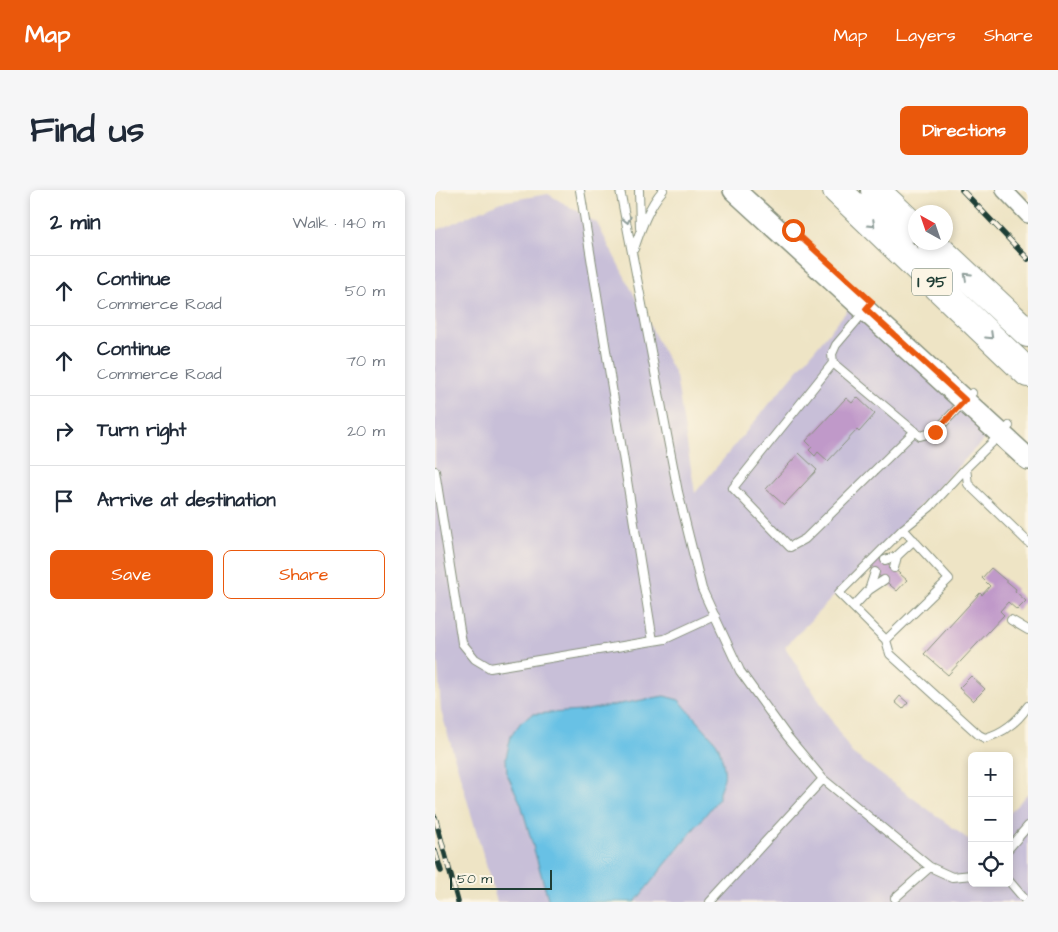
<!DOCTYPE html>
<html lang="en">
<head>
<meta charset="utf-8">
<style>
  body { margin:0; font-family:"Architects Daughter",sans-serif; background:#f6f6f7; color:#1f2937 }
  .controls { position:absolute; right:15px; bottom:15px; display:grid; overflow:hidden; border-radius:8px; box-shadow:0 2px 8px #0003 }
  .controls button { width:45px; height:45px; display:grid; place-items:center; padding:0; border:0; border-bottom:1px solid #e0e1e3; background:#fff; color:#1f2937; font:25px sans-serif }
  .compass { position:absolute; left:473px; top:15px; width:45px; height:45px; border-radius:50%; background:#fff; box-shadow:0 2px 8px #0003; rotate:320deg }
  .scale { position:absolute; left:15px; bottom:12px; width:102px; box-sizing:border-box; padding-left:5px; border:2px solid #1f3d34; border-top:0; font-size:14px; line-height:18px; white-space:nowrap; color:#1f3d34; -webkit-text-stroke:4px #fcf5e5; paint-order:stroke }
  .stop { position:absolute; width:15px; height:15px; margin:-11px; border:4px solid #ea580c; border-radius:50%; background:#fff }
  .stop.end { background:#ea580c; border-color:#fff; box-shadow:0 1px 5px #0008 }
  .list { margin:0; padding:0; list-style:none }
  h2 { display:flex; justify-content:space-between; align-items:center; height:65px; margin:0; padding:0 20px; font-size:21px }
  h2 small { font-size:16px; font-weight:400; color:#747a83 }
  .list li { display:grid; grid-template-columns:32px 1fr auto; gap:15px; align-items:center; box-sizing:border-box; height:70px; padding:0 20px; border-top:1px solid #e0e1e3 }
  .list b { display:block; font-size:19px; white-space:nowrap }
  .list p { margin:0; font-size:16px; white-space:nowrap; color:#747a83 }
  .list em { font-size:16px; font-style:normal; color:#747a83 }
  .actions { display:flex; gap:10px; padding:15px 20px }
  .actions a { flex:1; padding:11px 0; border:1px solid #ea580c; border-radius:8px; text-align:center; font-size:18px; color:#ea580c }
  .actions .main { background:#ea580c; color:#fff }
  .icon { flex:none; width:28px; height:28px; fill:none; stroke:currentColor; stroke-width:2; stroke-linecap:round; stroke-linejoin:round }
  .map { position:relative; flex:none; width:593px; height:712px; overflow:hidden; border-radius:8px }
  header { display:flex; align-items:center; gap:30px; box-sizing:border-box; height:70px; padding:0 25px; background:#ea580c; color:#fff }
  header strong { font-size:24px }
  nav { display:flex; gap:28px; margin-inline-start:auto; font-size:18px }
  .intro { display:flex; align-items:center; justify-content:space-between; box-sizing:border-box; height:120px; padding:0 30px }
  h1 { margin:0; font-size:35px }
  .button { padding:12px 22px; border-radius:8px; background:#ea580c; color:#fff; font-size:18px; font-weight:700 }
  main { display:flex; gap:30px; padding:0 30px }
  aside { flex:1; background:#fff; border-radius:8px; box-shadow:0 2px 8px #0003 }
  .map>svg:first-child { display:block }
  .industrial { fill:#c8bfd8 }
  .water { fill:#68c1e5; stroke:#447f8c }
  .building { fill:#c099c9 }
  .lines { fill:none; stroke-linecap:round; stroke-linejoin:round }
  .lane-casing { stroke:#86907c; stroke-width:10 }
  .street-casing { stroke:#86907c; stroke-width:18 }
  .secondary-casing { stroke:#86907c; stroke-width:24 }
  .highway-casing { stroke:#86907c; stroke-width:30 }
  .lane { stroke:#fff; stroke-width:8 }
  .street { stroke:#fff; stroke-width:15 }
  .secondary { stroke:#fff; stroke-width:21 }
  .highway { stroke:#fff; stroke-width:28 }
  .rail-casing { stroke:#1f3d34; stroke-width:5.5 }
  .rail { stroke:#fcf5e5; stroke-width:4; stroke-dasharray:11; stroke-linecap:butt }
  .oneway { stroke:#8f9e9a }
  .route { stroke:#ea580c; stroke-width:6 }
  .labels { text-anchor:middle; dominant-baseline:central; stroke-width:4; stroke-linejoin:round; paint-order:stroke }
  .shield { fill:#fcf5e5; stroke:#617469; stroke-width:1 }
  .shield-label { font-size:16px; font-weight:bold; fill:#1f3d34 }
</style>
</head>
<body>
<header>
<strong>Map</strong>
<nav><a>Map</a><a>Layers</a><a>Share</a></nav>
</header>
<div class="intro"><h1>Find us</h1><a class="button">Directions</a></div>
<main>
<aside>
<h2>2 min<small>Walk · 140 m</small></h2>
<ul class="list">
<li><svg class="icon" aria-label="ahead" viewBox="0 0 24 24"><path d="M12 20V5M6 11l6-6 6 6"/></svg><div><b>Continue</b><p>Commerce Road</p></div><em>50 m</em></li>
<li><svg class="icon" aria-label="ahead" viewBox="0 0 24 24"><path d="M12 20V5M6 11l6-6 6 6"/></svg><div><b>Continue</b><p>Commerce Road</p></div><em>70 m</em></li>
<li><svg class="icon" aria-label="right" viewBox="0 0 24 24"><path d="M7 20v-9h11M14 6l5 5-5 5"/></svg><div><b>Turn right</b></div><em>20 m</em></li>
<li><svg class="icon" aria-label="arrive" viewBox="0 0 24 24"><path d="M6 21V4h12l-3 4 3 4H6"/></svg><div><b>Arrive at destination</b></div></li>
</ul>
<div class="actions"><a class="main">Save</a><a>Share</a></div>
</aside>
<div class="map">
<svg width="593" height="712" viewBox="0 0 593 712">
  <rect width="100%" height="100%" fill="#fcf5e5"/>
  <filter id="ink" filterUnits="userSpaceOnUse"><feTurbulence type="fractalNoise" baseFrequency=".02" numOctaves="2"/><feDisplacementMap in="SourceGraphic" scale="10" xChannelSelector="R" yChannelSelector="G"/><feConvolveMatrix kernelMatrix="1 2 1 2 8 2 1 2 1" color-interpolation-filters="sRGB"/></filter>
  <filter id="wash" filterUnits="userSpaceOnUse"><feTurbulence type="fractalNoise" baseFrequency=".0096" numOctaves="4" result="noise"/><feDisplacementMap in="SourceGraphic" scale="20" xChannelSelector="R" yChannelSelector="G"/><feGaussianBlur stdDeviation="1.12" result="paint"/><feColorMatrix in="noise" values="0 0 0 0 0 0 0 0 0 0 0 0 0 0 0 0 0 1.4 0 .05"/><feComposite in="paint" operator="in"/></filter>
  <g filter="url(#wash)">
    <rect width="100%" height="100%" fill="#eee4c5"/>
    <!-- industrial -->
    <path class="industrial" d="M113 4 162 33 241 186 260 303 416 116 557 241 350 457 417 563 537 652V693H574V624L593 603V712H62L6 521 0 433V41L66 12Z"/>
    <!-- water -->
    <path class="water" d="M229 506 244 510 281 552C285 558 291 580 289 588 287 596 283 600 284 608L200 712H114L86 614 72 584 71 568 76 546 86 532 98 524 147 521Z"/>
    <g id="blocks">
      <!-- building -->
      <path class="building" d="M422 207 440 224 424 242 422 240 393 271 383 262 380 266 374 260 377 257 371 251 411 208 417 213Z
        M364 263 382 280 349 315 331 299Z
        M443 365 472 390 462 401 433 376Z
        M556 378 581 399 580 401 591 411 582 420 573 412 565 421 569 425 513 485 489 464 545 403 547 405 555 396 547 388Z
        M536 486 550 499 538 511 524 498Z
        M465 506 473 513 468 519 460 512Z"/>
    </g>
  </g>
  <g filter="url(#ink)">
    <use href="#blocks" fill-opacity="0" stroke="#86907c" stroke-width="1"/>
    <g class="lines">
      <defs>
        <path id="lane" d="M145 0 218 451
          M185 0 243 302 267 399 305 481 352 546 388 589 495 677 517 687 537 685
          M204 0 205 38
          M199 59C206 38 214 16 228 0
          M429 122 401 155 397 164 398 173 485 246 500 242 537 203
          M398 173 298 298 355 357 370 349 480 241
          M574 236 531 278 533 294 593 352
          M0 281 27 453 40 469 55 478 230 449 280 426
          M468 339 404 403 451 450 514 389 468 339 495 317 531 278
          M450 370 462 366 479 350
          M459 378 462 366
          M434 400 449 390
          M418 417 434 400 440 382
          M576 430 593 440
          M451 450 455 464 544 545 550 548C568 543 583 531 593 516
          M574 658 593 636
          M574 691 592 712
          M460 708 495 677
          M275 712 388 589"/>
        <path id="street" d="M569 0 593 25"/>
        <path id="secondary" d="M299 0 593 269"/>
        <path id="highway" d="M402 0 593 183
          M440 0 480 38
          M496 52 593 143"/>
      </defs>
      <!-- lane casing -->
      <use href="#lane" class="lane-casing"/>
      <!-- street casing -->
      <use href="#street" class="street-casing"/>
      <!-- secondary casing -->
      <use href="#secondary" class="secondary-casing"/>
      <!-- highway casing -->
      <use href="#highway" class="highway-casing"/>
      <!-- lane -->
      <use href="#lane" class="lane"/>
      <!-- street -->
      <use href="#street" class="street"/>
      <!-- secondary -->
      <use href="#secondary" class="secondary"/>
      <!-- highway -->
      <use href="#highway" class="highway"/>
      <defs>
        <path id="rail" d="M527 0 593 69
          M0 627 23 712
          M0 661 6 681"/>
      </defs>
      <!-- rail casing -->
      <use href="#rail" class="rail-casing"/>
      <!-- rail -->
      <use href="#rail" class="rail"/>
    </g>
    <!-- one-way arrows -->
    <defs><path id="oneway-chevron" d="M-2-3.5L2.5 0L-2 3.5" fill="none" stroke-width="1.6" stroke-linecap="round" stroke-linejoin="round" transform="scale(1.25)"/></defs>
    <g class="oneway">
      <use href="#oneway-chevron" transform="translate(192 30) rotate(77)"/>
      <use href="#oneway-chevron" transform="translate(437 34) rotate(44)"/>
      <use href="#oneway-chevron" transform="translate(532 86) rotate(-137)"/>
      <use href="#oneway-chevron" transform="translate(555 146) rotate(44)"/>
    </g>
  </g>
  <g class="lines" filter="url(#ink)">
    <!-- route -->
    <path class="route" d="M358 40 437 112 431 119 530 210 500 242"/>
  </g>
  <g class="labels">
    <!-- shield labels -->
    <rect class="shield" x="477" y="78.5" width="40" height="27" rx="4"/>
    <g class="shield-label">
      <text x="497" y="92">I 95</text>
    </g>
  </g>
</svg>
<div class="controls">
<button>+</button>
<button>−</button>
<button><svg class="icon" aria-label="locate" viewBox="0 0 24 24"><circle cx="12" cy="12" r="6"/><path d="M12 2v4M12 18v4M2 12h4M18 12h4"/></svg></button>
</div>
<svg class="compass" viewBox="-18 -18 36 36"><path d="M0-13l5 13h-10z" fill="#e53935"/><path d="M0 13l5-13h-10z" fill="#747a83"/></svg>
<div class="scale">50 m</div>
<div class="stop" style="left:358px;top:40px"></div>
<div class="stop end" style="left:500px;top:242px"></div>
</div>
</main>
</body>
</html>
